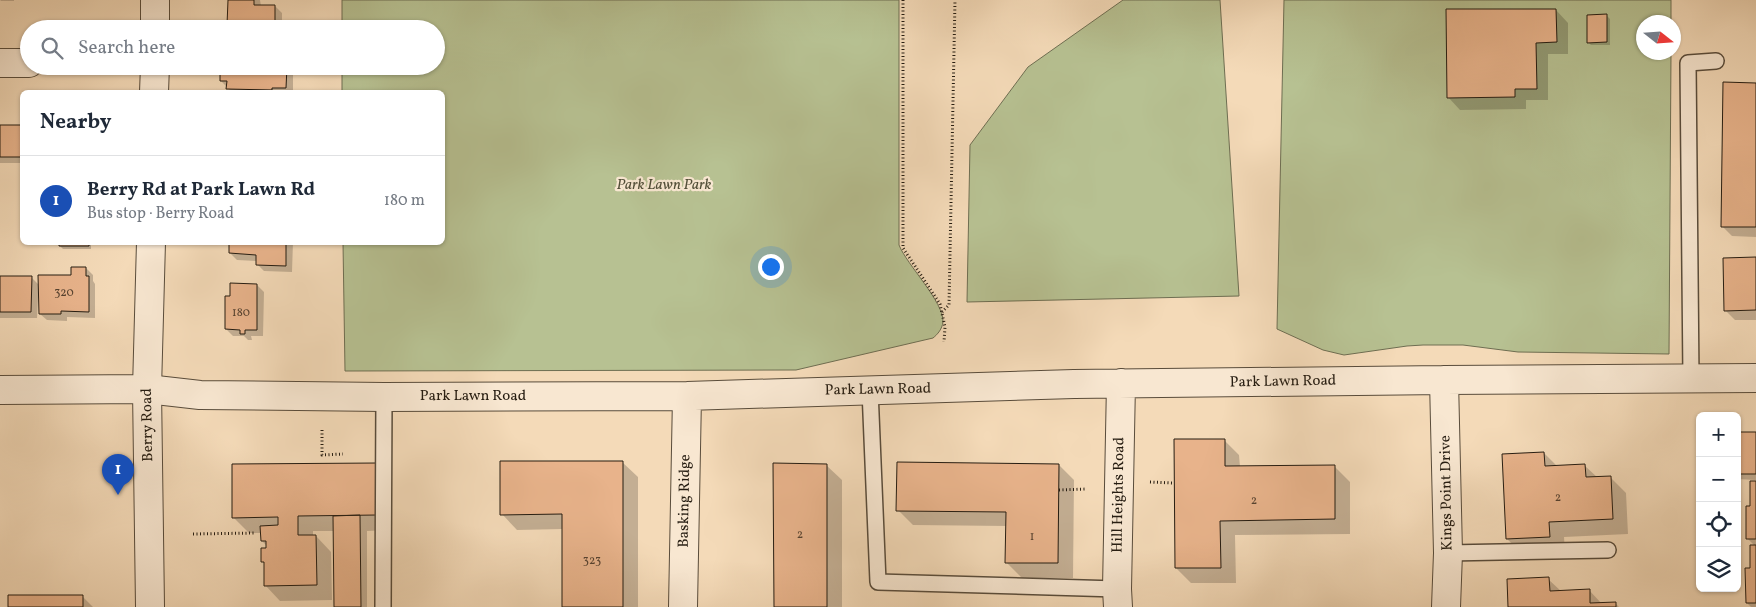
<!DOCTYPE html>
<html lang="en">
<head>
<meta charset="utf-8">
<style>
  body { margin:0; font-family:Vollkorn,serif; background:#f6f6f7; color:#1f2937 }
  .controls { position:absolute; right:15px; bottom:15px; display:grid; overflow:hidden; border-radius:8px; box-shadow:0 1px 4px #0004 }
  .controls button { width:45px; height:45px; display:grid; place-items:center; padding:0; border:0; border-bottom:1px solid #e0e1e3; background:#fff; color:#1f2937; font:25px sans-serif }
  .compass { position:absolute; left:1636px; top:15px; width:45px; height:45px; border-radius:50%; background:#fff; box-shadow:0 1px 4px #0004; rotate:107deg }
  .you { position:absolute; left:770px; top:266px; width:18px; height:18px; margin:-12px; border:4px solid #fff; border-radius:50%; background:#1a73e8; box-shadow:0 0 0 8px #1a73e833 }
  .badge { display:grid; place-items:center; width:32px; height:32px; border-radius:50%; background:#8f2418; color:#fff; font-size:16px; font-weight:700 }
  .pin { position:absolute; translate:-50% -41px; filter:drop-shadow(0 1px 2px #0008) }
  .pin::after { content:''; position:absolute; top:26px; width:18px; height:15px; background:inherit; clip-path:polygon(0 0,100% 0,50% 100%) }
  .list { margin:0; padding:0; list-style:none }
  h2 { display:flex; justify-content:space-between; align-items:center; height:65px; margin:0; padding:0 20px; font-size:21px }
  h2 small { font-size:16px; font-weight:400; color:#747a83 }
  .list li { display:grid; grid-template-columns:32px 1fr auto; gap:15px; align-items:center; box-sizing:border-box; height:90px; padding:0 20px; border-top:1px solid #e0e1e3 }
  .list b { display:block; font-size:19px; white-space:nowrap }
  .list p { margin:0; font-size:16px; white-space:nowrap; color:#747a83 }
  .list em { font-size:16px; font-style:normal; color:#747a83 }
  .icon { flex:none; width:28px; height:28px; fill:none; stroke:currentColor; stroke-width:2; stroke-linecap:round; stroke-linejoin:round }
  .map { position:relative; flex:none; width:1756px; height:607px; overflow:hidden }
  .search { position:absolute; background:#fff; box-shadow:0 1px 4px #0004; left:20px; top:20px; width:425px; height:55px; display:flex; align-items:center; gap:12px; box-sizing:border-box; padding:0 18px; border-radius:28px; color:#747a83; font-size:19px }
  .panel { position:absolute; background:#fff; box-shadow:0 1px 4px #0004; left:20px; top:90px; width:425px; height:155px; border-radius:8px }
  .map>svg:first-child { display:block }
  .green { fill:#b7c192; stroke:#6e6e52 }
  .shadow { fill:#0003 }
  .building { fill:#e8b38b; stroke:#251c11 }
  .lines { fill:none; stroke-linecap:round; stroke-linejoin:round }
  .service-casing { stroke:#594c3b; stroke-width:18 }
  .minor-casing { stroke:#594c3b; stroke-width:30 }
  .tertiary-casing { stroke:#594c3b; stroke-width:30 }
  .path { stroke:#251c11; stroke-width:3; stroke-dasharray:1 2.5; stroke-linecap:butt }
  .service { stroke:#f8e7d1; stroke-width:15 }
  .minor { stroke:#f8e7d1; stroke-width:28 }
  .tertiary { stroke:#f8e7d1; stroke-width:28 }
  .labels { text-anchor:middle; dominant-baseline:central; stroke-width:4.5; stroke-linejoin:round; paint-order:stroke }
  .number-label { font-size:12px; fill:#564230 }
  .park-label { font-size:15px; font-style:italic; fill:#514e38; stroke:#f8e7d1 }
  .street-label { font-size:15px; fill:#251c11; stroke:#f8e7d1 }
</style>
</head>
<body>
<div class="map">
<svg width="1756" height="607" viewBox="0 0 1756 607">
  <rect width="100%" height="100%" fill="#f4dab8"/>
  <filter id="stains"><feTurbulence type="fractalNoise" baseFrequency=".004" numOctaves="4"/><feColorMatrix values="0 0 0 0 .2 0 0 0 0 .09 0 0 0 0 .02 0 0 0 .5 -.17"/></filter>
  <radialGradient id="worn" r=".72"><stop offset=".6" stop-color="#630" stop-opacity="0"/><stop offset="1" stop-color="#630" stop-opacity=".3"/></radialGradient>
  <!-- green -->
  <path class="green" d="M342 0H899V245C907 265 944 302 943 322 942 329 938 334 933 338L796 370 345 371 343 243 442 242V92H342V66H436V29H342Z
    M1123 0H1220L1239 296 967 302 970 145 1028 67Z
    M1284 0H1671V22H1644V52L1671 53 1669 354 1518 352 1463 345H1423L1407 346 1344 355 1323 350 1277 329Z"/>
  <!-- shadow -->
  <path class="shadow" d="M0 0H14V1H1Z
    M229 0H260L261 6H275L282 13V29H223L228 26Z
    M1556 10 1568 23V54H1548V100H1526V109L1460 110 1448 97Z
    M1607 16 1610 19V45H1591L1588 42Z
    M228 66H291L293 68V92H232L221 81 228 72Z
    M1756 84V237L1732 236 1723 227Z
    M0 126 22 127V163H0Z
    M60 242H91V249H63L60 246Z
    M230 242H293L292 272 264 271 257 264 258 261 237 260 230 253Z
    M1756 258V320H1735L1725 310Z
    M86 268 93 275V281L95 284V318L67 317V321L47 320 40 314V298H38L37 318H0V277H31L40 286 72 277Z
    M257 285 264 292 263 336H251L252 340H248L244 336H233L226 329 232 297Z
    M1756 433V480L1737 479V441Z
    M1224 440 1239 455 1240 467 1334 466 1350 482V534L1235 535 1236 583H1191L1176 568Z
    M1544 453 1557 466 1584 465 1598 478 1610 477 1626 493 1628 534 1564 537 1565 552 1523 554 1507 539Z
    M622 462 638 477V607H563V529L517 530 502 514Z
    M376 464 392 480V530L367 531V607H335V531H313V537L316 536 331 552 332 600 280 601 265 585V564L262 561 267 546 262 541V533H249L233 517Z
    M826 465 842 480V607H775Z
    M1059 465 1074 480 1073 578H1022L1006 562 1007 526 913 525 898 510Z
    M1756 483V607H1751L1747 603 1755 546 1748 539Z
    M1548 579 1562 592 1589 590 1602 604 1615 603 1619 607H1509Z
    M83 597 93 607H9Z"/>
  <!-- building -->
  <path class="building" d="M228 0H254V5H275V29H221V25H227Z
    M1446 9H1556L1557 42 1536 43 1537 89H1515V97L1447 98Z
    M1607 14V42L1587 43V15Z
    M227 66H287L286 88H272V90L226 89 227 81H220V71H227Z
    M1723 82 1756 83V227H1721Z
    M0 125H22V157H0Z
    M59 242H89V246H59Z
    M229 242H286V266L256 265V255L229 253Z
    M1756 257V310L1724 311 1723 258Z
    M71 267H86V276H89V312L61 311V314H39L38 275H71Z
    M0 276H32L31 312H0Z
    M230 283 257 284V330H245V334H240V330L225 329V296H230Z
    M1740 432H1756V474H1740V472H1737V440H1740Z
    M1174 439H1225V466L1335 465V519L1220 521 1221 568H1175Z
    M1544 452 1545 466 1585 464 1586 477 1611 476 1613 519 1549 522 1550 537 1506 539 1502 454Z
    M500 461H623V607H562V514L500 515Z
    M897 462 1059 464 1058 563H1005L1006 512 896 511Z
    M377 463V515L298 516V535H316L317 585 264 586V562H261V548H266V541H261L260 526 278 525V517L232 518V464Z
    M773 463 827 464V607H774Z
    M1750 481H1756V539H1746V506H1750Z
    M360 515 361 607H334L333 516Z
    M1750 545H1756V603H1746L1745 568H1750Z
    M1549 577 1550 591 1590 589V603L1616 602V607H1508L1507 579Z
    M8 595H83V607H8Z"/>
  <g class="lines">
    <defs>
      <path id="service" d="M1691 379 1688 63 1716 61
        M870 390 878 582 1117 589
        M1448 553 1608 550
        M383 607 384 397"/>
      <path id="minor" d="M0 63H29
        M1444 380 1448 553 1446 607
        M147 389 200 395 384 397 687 396 1074 384 1444 380 1756 378
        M683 607 687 396
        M1118 607 1117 589 1121 383"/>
      <path id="tertiary" d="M155 29V0
        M154 92 155 66
        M0 390 147 389
        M150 607 147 389 151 242"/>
    </defs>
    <!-- service casing -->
    <use href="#service" class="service-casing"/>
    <!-- minor casing -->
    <use href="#minor" class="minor-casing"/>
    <!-- tertiary casing -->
    <use href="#tertiary" class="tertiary-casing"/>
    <!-- path -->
    <path class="path" d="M903 0V248L940 304 945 327 944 342
      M942 312 949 305 955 0
      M322 430V455L343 454
      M1150 482 1173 483
      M1059 490 1087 489
      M193 534 256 533"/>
    <!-- service -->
    <use href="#service" class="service"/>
    <!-- minor -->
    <use href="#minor" class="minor"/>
    <!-- tertiary -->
    <use href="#tertiary" class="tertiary"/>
  </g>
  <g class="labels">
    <!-- number labels -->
    <g class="number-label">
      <text x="64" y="293">320</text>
      <text x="241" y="313">180</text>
      <text x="1558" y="498">2</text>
      <text x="1254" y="501">2</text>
      <text x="800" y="535">2</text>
      <text x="1032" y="537">1</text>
      <text x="592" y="561">323</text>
    </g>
    <!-- park labels -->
    <g class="park-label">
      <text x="664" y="185">Park Lawn Park</text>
    </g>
    <!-- street labels -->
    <g class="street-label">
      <text transform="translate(1283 382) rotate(-1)">Park Lawn Road</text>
      <text transform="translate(878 390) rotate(-1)">Park Lawn Road</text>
      <text x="473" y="396">Park Lawn Road</text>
      <text transform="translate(148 425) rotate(-91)">Berry Road</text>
      <text transform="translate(1447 493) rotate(-91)">Kings Point Drive</text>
      <text transform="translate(1119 495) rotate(-89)">Hill Heights Road</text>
      <text transform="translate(685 501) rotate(-89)">Basking Ridge</text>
    </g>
  </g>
  <rect width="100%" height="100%" filter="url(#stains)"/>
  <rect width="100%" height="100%" fill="url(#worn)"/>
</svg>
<div class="controls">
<button>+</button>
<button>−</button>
<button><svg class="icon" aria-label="locate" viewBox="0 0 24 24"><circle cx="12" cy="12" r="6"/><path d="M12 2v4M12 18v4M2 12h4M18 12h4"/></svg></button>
<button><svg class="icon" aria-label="layers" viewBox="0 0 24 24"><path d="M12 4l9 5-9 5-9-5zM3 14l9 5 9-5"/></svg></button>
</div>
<svg class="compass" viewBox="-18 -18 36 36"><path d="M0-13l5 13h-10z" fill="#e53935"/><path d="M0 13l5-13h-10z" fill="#747a83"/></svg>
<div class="you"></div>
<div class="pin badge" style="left:118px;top:495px;background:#1a4fb4">1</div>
<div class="search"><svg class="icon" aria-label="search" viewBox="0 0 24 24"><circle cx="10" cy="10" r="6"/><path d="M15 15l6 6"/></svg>Search here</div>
<section class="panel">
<h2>Nearby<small></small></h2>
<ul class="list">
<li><span class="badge" style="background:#1a4fb4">1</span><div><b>Berry Rd at Park Lawn Rd</b><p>Bus stop · Berry Road</p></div><em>180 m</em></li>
</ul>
</section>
</div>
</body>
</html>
